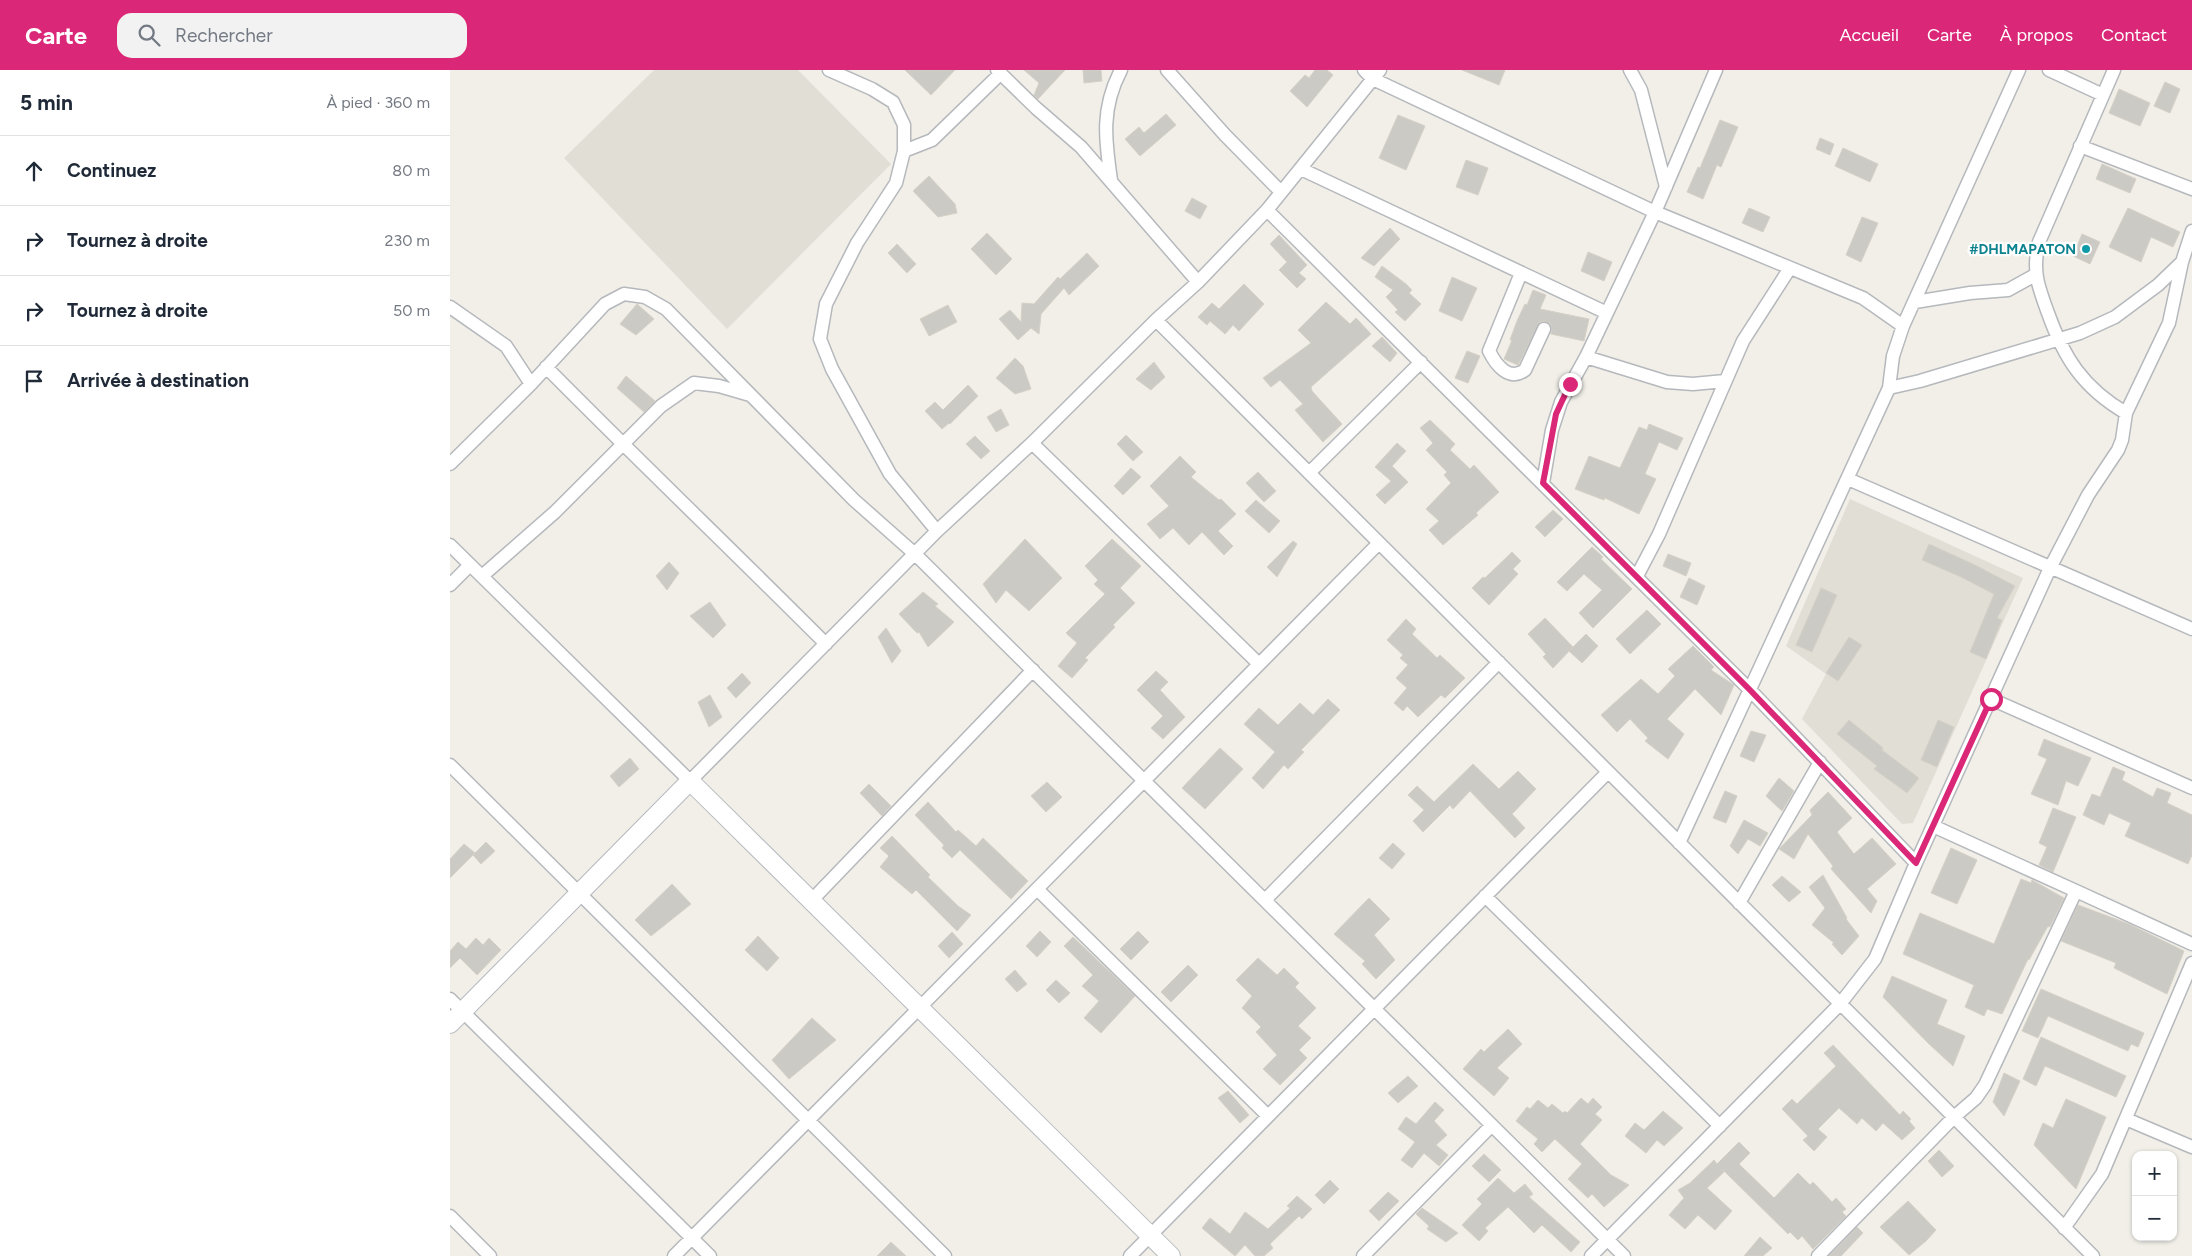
<!DOCTYPE html>
<html lang="fr">
<head>
<meta charset="utf-8">
<style>
  body { margin:0; font-family:Figtree,sans-serif; background:#f2f2f3; color:#1f2937 }
  .controls { position:absolute; right:15px; bottom:15px; display:grid; overflow:hidden; border-radius:10px; box-shadow:0 1px 4px #0004 }
  .controls button { width:45px; height:45px; display:grid; place-items:center; padding:0; border:0; border-bottom:1px solid #e0e1e3; background:#fff; color:#1f2937; font:25px sans-serif }
  .stop { position:absolute; width:15px; height:15px; margin:-11px; border:4px solid #db2777; border-radius:50%; background:#fff }
  .stop.end { background:#db2777; border-color:#fff; box-shadow:0 1px 5px #0008 }
  .list { margin:0; padding:0; list-style:none }
  h2 { display:flex; justify-content:space-between; align-items:center; height:65px; margin:0; padding:0 20px; font-size:21px }
  h2 small { font-size:16px; font-weight:400; color:#747a83 }
  .list li { display:grid; grid-template-columns:32px 1fr auto; gap:15px; align-items:center; box-sizing:border-box; height:70px; padding:0 20px; border-top:1px solid #e0e1e3 }
  .list b { display:block; font-size:19px; white-space:nowrap }
  .list em { font-size:16px; font-style:normal; color:#747a83 }
  .icon { flex:none; width:28px; height:28px; fill:none; stroke:currentColor; stroke-width:2; stroke-linecap:round; stroke-linejoin:round }
  .map { position:relative; flex:none; width:1742px; height:1186px; overflow:hidden }
  header { display:flex; align-items:center; gap:30px; box-sizing:border-box; height:70px; padding:0 25px; background:#db2777; color:#fff }
  header strong { font-size:24px }
  nav { display:flex; gap:28px; margin-inline-start:auto; font-size:18px }
  .search { width:350px; height:45px; background:#f2f2f3; display:flex; align-items:center; gap:12px; box-sizing:border-box; padding:0 18px; border-radius:15px; color:#747a83; font-size:19px }
  main { display:flex }
  aside { flex:1; background:#fff }
  .map>svg:first-child { display:block }
  .education { fill:#e1ded6 }
  .building { fill:#cccac5; stroke:#d6d1c6 }
  .lines { fill:none; stroke-linecap:round; stroke-linejoin:round }
  .street-casing { stroke:#b5b8bc; stroke-width:15 }
  .secondary-casing { stroke:#b6babf; stroke-width:20 }
  .street { stroke:#fff; stroke-width:12 }
  .secondary { stroke:#fff; stroke-width:18 }
  .route { stroke:#db2777; stroke-width:6 }
  .culture-dot { fill:#0f9aa8; stroke:#fff; stroke-width:2 }
  .labels { text-anchor:middle; dominant-baseline:central; stroke-width:4.5; stroke-linejoin:round; paint-order:stroke }
  .culture-label { font-size:14px; font-weight:bold; fill:#0d838f; stroke:#fff; text-anchor:end }
</style>
</head>
<body>
<header>
<strong>Carte</strong>
<div class="search"><svg class="icon" aria-label="search" viewBox="0 0 24 24"><circle cx="10" cy="10" r="6"/><path d="M15 15l6 6"/></svg>Rechercher</div>
<nav><a>Accueil</a><a>Carte</a><a>À propos</a><a>Contact</a></nav>
</header>
<main>
<aside>
<h2>5 min<small>À pied · 360 m</small></h2>
<ul class="list">
<li><svg class="icon" aria-label="ahead" viewBox="0 0 24 24"><path d="M12 20V5M6 11l6-6 6 6"/></svg><div><b>Continuez</b></div><em>80 m</em></li>
<li><svg class="icon" aria-label="right" viewBox="0 0 24 24"><path d="M7 20v-9h11M14 6l5 5-5 5"/></svg><div><b>Tournez à droite</b></div><em>230 m</em></li>
<li><svg class="icon" aria-label="right" viewBox="0 0 24 24"><path d="M7 20v-9h11M14 6l5 5-5 5"/></svg><div><b>Tournez à droite</b></div><em>50 m</em></li>
<li><svg class="icon" aria-label="arrive" viewBox="0 0 24 24"><path d="M6 21V4h12l-3 4 3 4H6"/></svg><div><b>Arrivée à destination</b></div></li>
</ul>
</aside>
<div class="map">
<svg width="1742" height="1186" viewBox="0 0 1742 1186">
  <rect width="100%" height="100%" fill="#f1efe8"/>
  <!-- education -->
  <path class="education" d="M204 0H348L441 94 277 259 114 88Z
    M1400 429 1573 508 1463 753 1452 754 1352 649 1376 604 1336 576Z"/>
  <!-- building -->
  <path class="building" d="M455 0H505L481 25Z
    M574 0H615L588 29 584 25 589 13Z
    M633 0H651L652 11 634 13Z
    M865 0H877L883 5 857 37 840 21 855 5 859 8Z
    M1012 0H1055L1049 15Z
    M1715 12 1730 19 1720 43 1704 36Z
    M1669 19 1700 33 1690 56 1659 43Z
    M716 44 726 55 690 86 675 69 689 57 694 63Z
    M948 45 975 56 956 100 929 88Z
    M1270 50 1288 57 1271 97 1267 95 1253 129 1237 122 1248 97 1250 98Z
    M1370 68 1384 74 1380 85 1366 79Z
    M1393 78 1428 94 1420 112 1385 96Z
    M1016 90 1038 98 1028 125 1006 117Z
    M1652 94 1686 109 1680 123 1646 109Z
    M479 106 505 134 507 143 488 147 463 121Z
    M742 128 757 136 750 149 735 141Z
    M1299 138 1320 147 1313 162 1292 153Z
    M1678 138 1730 162 1723 177 1701 167 1691 192 1659 177Z
    M1412 147 1428 153 1411 192 1396 185Z
    M940 158 950 169 924 196 911 188Z
    M537 163 562 189 546 205 521 179Z
    M1632 164 1650 172 1640 194 1623 186Z
    M829 165 857 195 849 203 856 209 847 218 829 200 837 192 820 174Z
    M447 174 466 194 457 203 438 183Z
    M1138 182 1162 192 1154 211 1131 201Z
    M637 183 649 196 619 225 614 218 591 244 589 264 581 258 568 270 549 249 560 240 571 252 572 233 584 234 608 207 610 209Z
    M932 196 956 214 962 220 959 223 971 234 955 251 945 242 948 240 936 227 943 220 925 207Z
    M1002 207 1027 218 1012 251 989 241Z
    M794 214 814 234 789 261 783 255 775 264 760 251 757 255 748 247 762 233 769 239Z
    M1083 220 1096 225 1090 239 1139 249 1134 271 1101 264 1102 259 1100 254 1094 251 1090 252 1068 295 1054 289 1062 270H1060L1067 251 1075 234 1077 235Z
    M876 232 900 254 906 248 921 264 861 317 862 321 892 354 873 372 845 340 853 334 830 310 821 317 813 308 861 273 848 260Z
    M187 234 204 249 186 265 170 254Z
    M498 235 507 252 479 266 470 249Z
    M932 267 947 283 940 292 922 276Z
    M1017 281 1030 286 1018 313 1005 308Z
    M565 288 573 296 581 319 565 324 546 308Z
    M704 292 715 307 701 320 686 309Z
    M176 306 205 331 194 342 167 318Z
    M518 315 528 326 500 354 499 353 492 359 475 341 485 332 493 340Z
    M551 339 559 355 546 362 537 347Z
    M980 350 1005 374 1000 380 1020 399 1024 395 1049 422 1026 443 1028 445 993 475 979 460 989 451 976 439 1001 413 994 405 997 402 976 380 983 373 970 358Z
    M1199 354 1233 368 1227 380 1209 372 1195 404 1206 409 1189 444 1155 428 1154 430 1125 419 1139 386 1170 398 1189 357 1197 360Z
    M676 365 693 382 683 391 667 374Z
    M525 366 540 381 531 389 516 374Z
    M947 373 956 381 942 396 958 412 935 434 926 425 941 411 925 397Z
    M730 386 746 402 741 407 769 430 771 429 786 444 768 461 783 476 774 485 752 462 739 475 723 458 710 469 697 454 719 436 700 416Z
    M681 398 691 407 673 425 664 416Z
    M808 402 826 421 814 432 796 413Z
    M806 430 830 451 819 463 795 441Z
    M1103 440 1113 449 1095 467 1085 457Z
    M575 469 612 508 579 541 556 520 546 533 533 514Z
    M662 469 691 496 670 518 685 533 663 555 665 557 635 588 638 590 622 608 608 596 627 573 616 563 655 524 644 514 648 510 635 496Z
    M843 471 847 474 827 507 817 497Z
    M1479 474 1525 495 1565 516 1547 548 1552 550 1536 589 1520 582 1544 524 1511 507 1472 490Z
    M1142 477 1153 487 1151 489 1182 519 1143 558 1129 543 1152 520 1134 504 1117 521 1107 512Z
    M1062 482 1071 491 1063 499 1068 504 1039 535 1022 518 1033 507 1035 508Z
    M1218 484 1241 493 1236 506 1213 496Z
    M219 492 229 503 217 520 206 506Z
    M1239 508 1255 516 1247 535 1230 527Z
    M1371 518 1387 525 1362 582 1346 575Z
    M473 522 488 534 485 536 504 552 478 577 469 562 467 563 449 544Z
    M260 532 276 555 263 568 240 546Z
    M1197 540 1211 554 1180 584 1166 569Z
    M1095 548 1123 577 1103 598 1093 587 1096 584 1078 564Z
    M956 549 966 559 962 564 987 588 990 585 1015 608 995 628 991 625 968 647 957 636 953 641 944 633 957 618 946 608 958 595 950 588 953 585 937 570Z
    M436 558 451 581 442 593 428 567Z
    M1136 564 1148 576 1132 593 1119 581Z
    M1399 567 1412 575 1388 611 1376 603Z
    M1243 576 1264 597 1261 600 1284 615 1271 645 1245 619 1217 649 1234 664 1218 689 1195 671 1198 668 1180 649 1167 662 1151 645 1191 609 1208 624 1225 606 1218 599Z
    M706 601 718 612 710 620 735 647 713 669 701 658 713 646 687 620Z
    M292 603 301 613 286 628 277 618Z
    M260 625 272 647 259 657 248 632Z
    M878 629 890 640 851 680 854 682 838 699 834 695 813 719 802 708 825 682 794 654 809 638 828 655 850 633 863 645Z
    M1399 650 1433 678 1432 680 1469 708 1457 723 1424 699 1427 696 1387 664Z
    M1488 650 1504 657 1487 697 1471 690Z
    M1301 661 1316 665 1304 692 1290 686Z
    M1594 669 1641 688 1628 716 1616 711 1608 735 1581 724 1597 689 1588 685Z
    M770 678 793 699 755 739 732 718Z
    M180 688 189 699 169 717 160 706Z
    M1023 694 1049 719 1068 701 1086 719 1062 744 1075 758 1065 768 1020 721 1003 739 1000 735 973 762 963 751 974 740 958 725 967 716 984 732Z
    M1663 697 1675 702 1672 710 1703 727 1707 718 1721 723 1717 733 1742 745V785L1738 794 1675 766 1681 753 1659 743 1654 755 1633 745 1642 724 1650 727Z
    M1329 708 1344 721 1332 741 1316 726Z
    M597 712 612 727 596 742 581 726Z
    M419 714 441 736 432 746 410 723Z
    M1275 721 1287 726 1276 753 1263 748Z
    M1378 722 1402 748 1387 762 1404 784 1422 768 1446 794 1417 819 1427 831 1421 843 1381 799 1383 796 1358 764 1344 789 1329 779 1362 745 1360 740Z
    M478 732 506 762 508 760 526 776 533 768 578 811 561 829 510 780 502 788 492 778 494 775 465 745Z
    M1603 738 1626 747 1603 802 1589 795 1597 777 1589 773Z
    M1294 750 1318 763 1310 776 1298 769 1288 784 1280 776Z
    M442 766 480 805 478 807 508 836 521 845 507 861 466 820 462 824 430 797 439 786 430 778Z
    M36 772 45 781 31 794 23 785Z
    M943 773 955 784 942 799 929 788Z
    M14 774 25 783 0 808V789Z
    M1501 778 1527 790 1507 834 1481 823Z
    M1373 805 1397 848 1396 849 1409 866 1392 885 1382 874 1384 873 1362 855 1375 838 1359 817Z
    M1332 806 1351 822 1339 832 1322 815Z
    M1571 809 1581 813 1582 810 1614 828 1600 857 1598 856 1579 890 1578 889 1552 944 1537 939 1534 946 1515 937 1524 915 1453 884 1470 843 1544 874Z
    M222 814 241 834 201 866 185 850Z
    M919 828 940 849 924 865 945 890 926 909 912 894 915 891 884 864Z
    M1628 835 1679 854 1734 881 1717 924 1664 898 1666 893 1611 871Z
    M590 861 601 872 587 887 576 876Z
    M688 861 699 872 681 890 670 879Z
    M502 862 513 874 499 888 488 876Z
    M308 866 329 888 317 901 295 880Z
    M623 867 685 926 651 963 634 948 649 931 632 916 643 905 614 876Z
    M26 868 33 875 39 868 51 880 27 905 10 888 0 898V881L8 872 16 879Z
    M808 888 827 905 834 898 849 913 845 917 866 938 848 956 861 968 849 980 857 988 830 1015 813 999 827 985 806 962 811 957 792 938 802 926 786 910Z
    M738 895 748 905 721 932 711 922Z
    M565 900 577 914 567 922 555 909Z
    M1442 906 1497 930 1487 954 1515 966 1503 996 1479 974 1433 927Z
    M606 910 620 923 609 933 596 920Z
    M1591 919 1694 963 1688 977 1681 974 1678 981 1598 946 1588 968 1572 961Z
    M362 948 386 970 339 1009 322 990Z
    M1058 959 1072 974 1047 998 1059 1008 1044 1026 1013 999 1031 979 1034 982Z
    M1591 967 1676 1006 1666 1027 1595 996 1586 1016 1573 1009Z
    M1383 975 1450 1045 1453 1041 1461 1049 1459 1051 1465 1058 1452 1070 1433 1053 1426 1061 1412 1048 1407 1054 1389 1038 1368 1059 1377 1067 1364 1081 1353 1070 1358 1066 1332 1039 1342 1029 1347 1034 1386 996 1374 983Z
    M1554 1003 1570 1011 1554 1046 1543 1032Z
    M958 1006 968 1016 948 1033 938 1023Z
    M778 1021 799 1045 790 1053 768 1028Z
    M1131 1028 1138 1034 1143 1028 1152 1037 1145 1044 1152 1050 1130 1074 1161 1105 1179 1115 1154 1137 1142 1124 1138 1128 1118 1109 1132 1094 1105 1069 1092 1082 1084 1074 1088 1069 1066 1051 1077 1037 1080 1039 1088 1030 1098 1038 1102 1034 1113 1043 1115 1041 1117 1043Z
    M1616 1029 1656 1047 1626 1119 1584 1075 1593 1053 1603 1058Z
    M985 1032 994 1040 984 1051 997 1065 986 1075 998 1085 989 1096 974 1083 962 1098 951 1090 965 1072 948 1059 956 1047 966 1054Z
    M1213 1041 1233 1058 1214 1076 1207 1070 1196 1083 1175 1066 1185 1053 1194 1060Z
    M1289 1072 1300 1083 1289 1094 1324 1128 1348 1103 1360 1115 1363 1112 1382 1132 1386 1128 1396 1139 1392 1142 1396 1146 1363 1179 1352 1166 1348 1170 1340 1162 1338 1164 1272 1099 1275 1101 1257 1118 1282 1141 1265 1160 1248 1145 1235 1159 1219 1145 1234 1128 1228 1120 1240 1113 1264 1090 1267 1094Z
    M1489 1080 1504 1096 1492 1107 1478 1091Z
    M1034 1084 1051 1100 1039 1112 1022 1096Z
    M1048 1108 1064 1123 1075 1114 1083 1124 1079 1127 1130 1172 1121 1182 1092 1155 1084 1163 1058 1137 1035 1158 1038 1161 1029 1171 1012 1155 1032 1134 1027 1129Z
    M880 1110 889 1119 874 1134 865 1125Z
    M938 1122 949 1131 929 1151 919 1141Z
    M847 1126 862 1139 852 1149 849 1146 820 1174 823 1178 814 1186H805L795 1175 785 1186 752 1158 760 1148 780 1164 795 1142 818 1159 840 1138 837 1136Z
    M1458 1131 1486 1160 1476 1171 1459 1185 1430 1157Z
    M972 1138 1008 1163 996 1172 977 1159 979 1156 966 1144Z
    M1407 1157 1413 1163 1391 1186H1379Z
    M1310 1167 1322 1178 1313 1186H1294Z
    M441 1172 456 1186H427Z"/>
  <g class="lines">
    <defs>
      <path id="street" d="M379 0 422 19 443 32 454 55V81L446 113 407 173 376 234 370 269 382 299 440 404 487 461
        M547 0 586 38 631 77 748 212
        M717 0 775 65 831 122
        M914 0 923 9 1205 142 1413 228 1453 256 1443 286 1439 318 1229 773
        M1180 0 1191 20 1216 117
        M1599 0 1653 25
        M1630 76 1742 119
        M454 81 482 70 551 3
        M851 99 1157 243
        M661 110C655 69 651 38 671 0
        M817 140 1300 620 1466 793
        M1071 203 1039 281C1046 295 1059 312 1075 300L1094 259
        M1465 232 1520 223 1558 220 1585 205
        M0 237 56 276 81 314
        M706 250 1643 1186
        M1453 256 1569 0
        M1136 287 1217 312 1243 314 1275 311
        M96 297C188 390 283 481 376 574
        M1439 318 1470 311 1630 263 1665 247 1708 215 1732 192 1742 161
        M1676 343 1719 253 1732 192
        M582 373 809 594
        M0 394 81 314 155 234 174 224 195 227 216 239 404 430 465 484 1174 1186
        M859 403 971 292
        M1398 409 1742 559
        M1093 413 1102 360 1111 332 1136 287 1205 142 1266 0
        M0 475 240 711 487 461 582 373 706 250 748 212 817 140 930 0
        M32 506 105 442 211 336 244 313 269 316 300 325
        M1187 506 1209 464 1293 271 1340 198
        M0 515 20 495
        M1541 629 1742 718
        M0 695 495 1186
        M587 819 818 1046
        M1626 821 1742 874
        M1035 826 1270 1056
        M815 830 1049 592
        M361 831 583 600
        M1289 833 1370 692
        M0 929 260 1186
        M1676 1049 1742 1077
        M0 1146 40 1186
        M1614 1158 1652 1104 1742 893
        M224 1186 929 473
        M680 1186 1158 702
        M913 1186 1042 1055
        M1141 1186 1390 934 1425 889 1466 793 1600 498 1638 425 1668 380 1672 370 1676 343C1633 318 1614 288 1598 243 1588 216 1582 201 1589 172L1664 0
        M1368 1186 1504 1047 1526 1028 1535 1015 1626 821 1483 756"/>
      <path id="secondary" d="M0 954 240 711 721 1186"/>
    </defs>
    <!-- street casing -->
    <use href="#street" class="street-casing"/>
    <!-- secondary casing -->
    <use href="#secondary" class="secondary-casing"/>
    <!-- street -->
    <use href="#street" class="street"/>
    <!-- secondary -->
    <use href="#secondary" class="secondary"/>
  </g>
  <g class="lines">
    <!-- route -->
    <path class="route" d="M1120 314 1106 344 1093 413 1300 620 1466 793 1541 629"/>
  </g>
  <!-- markers -->
  <circle class="culture-dot" cx="1636" cy="179" r="5"/>
  <g class="labels">
    <!-- culture labels -->
    <g class="culture-label">
      <text x="1626" y="179">#DHLMAPATON</text>
    </g>
  </g>
</svg>
<div class="controls">
<button>+</button>
<button>−</button>
</div>
<div class="stop" style="left:1541px;top:629px"></div>
<div class="stop end" style="left:1120px;top:314px"></div>
</div>
</main>
</body>
</html>
